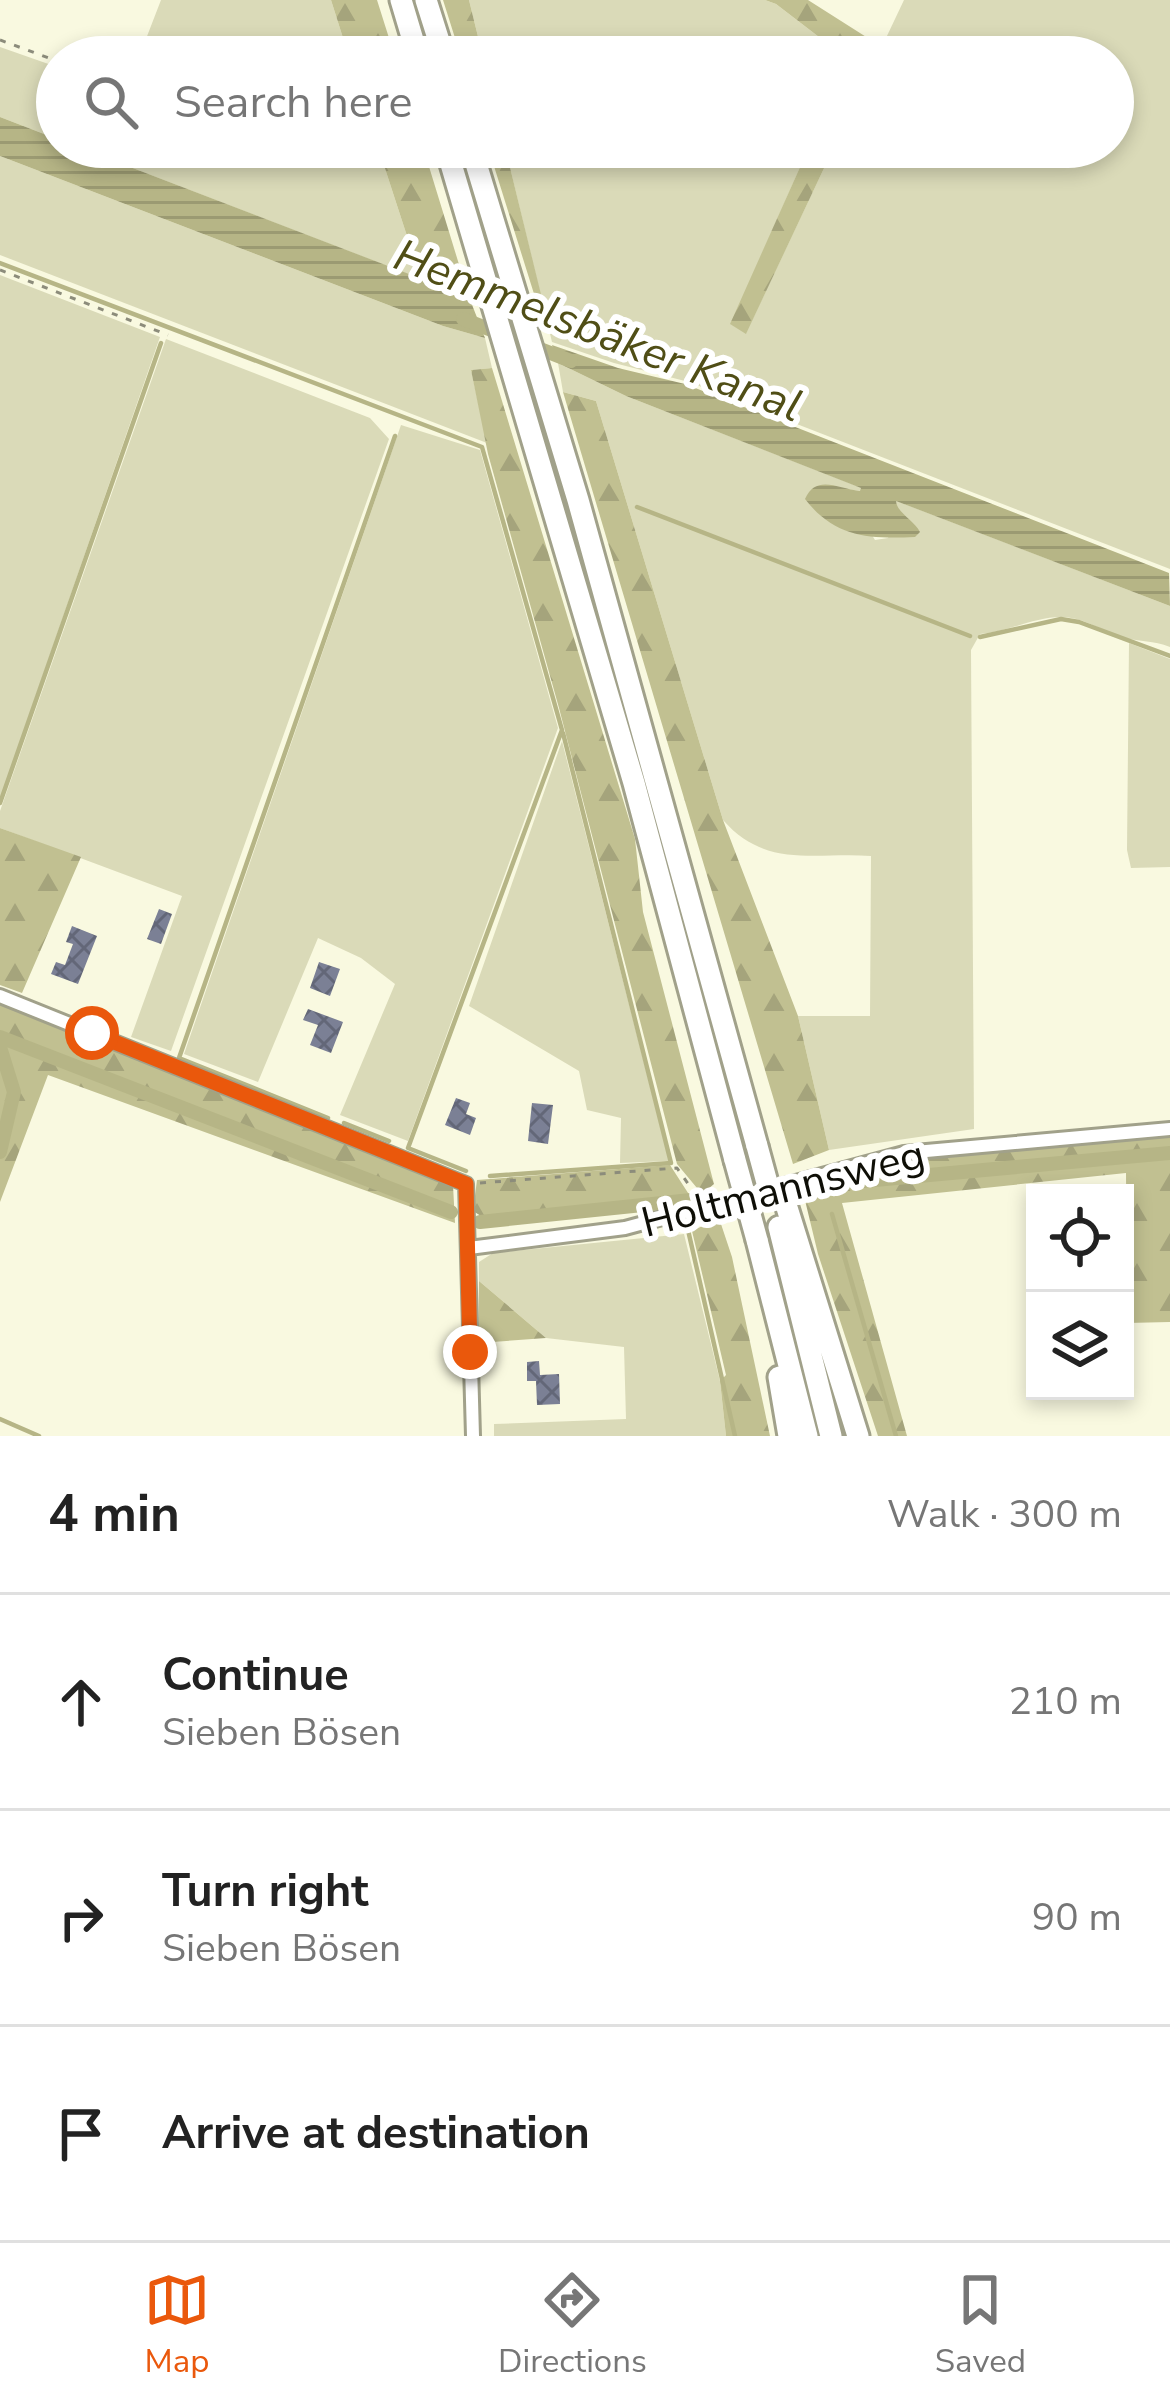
<!DOCTYPE html>
<html lang="en">
<head>
<meta charset="utf-8">
<style>
  body { margin:0; font-family:"Nunito Sans",sans-serif; background:#f6f6f6; color:#222 }
  .controls { position:absolute; right:36px; bottom:36px; display:grid; overflow:hidden; border-radius:0px; box-shadow:0 6px 18px #0003 }
  .controls button { width:108px; height:108px; display:grid; place-items:center; padding:0; border:0; border-bottom:3px solid #e0e0e0; background:#fff; color:#222; font:60px sans-serif }
  .stop { position:absolute; width:36px; height:36px; margin:-27px; border:9px solid #ea580c; border-radius:50%; background:#fff }
  .stop.end { background:#ea580c; border-color:#fff; box-shadow:0 3px 12px #0008 }
  .list { margin:0; padding:0; list-style:none }
  h2 { display:flex; justify-content:space-between; align-items:center; height:156px; margin:0; padding:0 48px; font-size:51px }
  h2 small { font-size:39px; font-weight:400; color:#767676 }
  .list li { display:grid; grid-template-columns:78px 1fr auto; gap:36px; align-items:center; box-sizing:border-box; height:216px; padding:0 48px; border-top:3px solid #e0e0e0 }
  .list b { display:block; font-size:45px; white-space:nowrap }
  .list p { margin:0; font-size:39px; white-space:nowrap; color:#767676 }
  .list em { font-size:39px; font-style:normal; color:#767676 }
  .icon { flex:none; width:66px; height:66px; fill:none; stroke:currentColor; stroke-width:2; stroke-linecap:round; stroke-linejoin:round }
  .map { position:relative; flex:none; width:1170px; height:1436px; overflow:hidden }
  .search { position:absolute; background:#fff; box-shadow:0 6px 18px #0003; left:36px; right:36px; top:36px; height:132px; display:flex; align-items:center; gap:30px; box-sizing:border-box; padding:0 42px; border-radius:66px; color:#767676; font-size:45px }
  .sheet { height:804px; background:#fff }
  nav { display:flex; justify-content:space-around; align-items:center; box-sizing:border-box; height:168px; border-top:3px solid #e0e0e0; background:#fff; font-size:33px; color:#767676 }
  nav a { display:grid; justify-items:center; gap:6px }
  nav .on { color:#ea580c }
  .map>svg:first-child { display:block }
  .green { fill:#dadab8 }
  .forest { fill:url(#forest-firs) }
  .water { fill:url(#water-rules) }
  .lines { fill:none; stroke-linecap:round; stroke-linejoin:round }
  .stream { stroke:#b6b586; stroke-width:4.5 }
  .canal { stroke:#b6b586; stroke-width:14 }
  .building { fill:url(#building-cross-hatch) }
  .minor-casing { stroke:#a1a18a; stroke-width:18 }
  .motorway-casing { stroke:#a1a18a; stroke-width:27 }
  .path { stroke:#8c8c7b; stroke-width:3; stroke-dasharray:6 9; stroke-linecap:butt }
  .minor { stroke:#fff; stroke-width:12 }
  .motorway { stroke:#fff; stroke-width:21 }
  .motorway-bridge-casing { stroke:#a1a18a; stroke-width:27; stroke-linecap:butt }
  .motorway-bridge { stroke:#fff; stroke-width:21 }
  .route { stroke:#ea580c; stroke-width:15 }
  .labels { text-anchor:middle; dominant-baseline:central; stroke-width:12; stroke-linejoin:round; paint-order:stroke }
  .street-label { font-size:42px; fill:#0e0e06; stroke:#fff }
  .water-label { font-size:45px; font-style:italic; fill:#504e16; stroke:#fff }
</style>
</head>
<body>
<div class="map">
<svg width="1170" height="1436" viewBox="0 0 1170 1436">
  <defs>
    <pattern id="forest-firs" width="22" height="20" patternUnits="userSpaceOnUse" patternTransform="scale(3)"><rect width="22" height="20" fill="#c1c091"/><path d="M5 1l3.5 6h-7zM16 11l3.5 6h-7z" fill="#a5a47c"/></pattern>
    <pattern id="water-rules" width="6" height="5" patternUnits="userSpaceOnUse" patternTransform="scale(3)"><rect width="6" height="5" fill="#b6b586"/><path d="M0 2.5h6" fill="none" stroke="#9b9a72"/></pattern>
    <pattern id="building-cross-hatch" width="8" height="8" patternUnits="userSpaceOnUse" patternTransform="scale(3)"><rect width="8" height="8" fill="#7b8095"/><path d="M0 0l8 8M0 8l8-8" fill="none" stroke="#636778"/></pattern>
  </defs>
  <rect width="100%" height="100%" fill="#f9f9e0"/>
  <!-- green -->
  <path class="green" d="M161 0H331L349 57H139Z
    M469 0H765L776 4 845 57H483Z
    M904 0H1170V569L689 382 614 363 552 342 505 147H809L731 324 746 333 834 147H1113V57H877Z
    M0 47 57 67V139L0 117Z
    M78 147H378L421 279Z
    M0 156 443 326 485 338 492 368 471 370 487 443 0 255Z
    M0 275 160 337 0 799Z
    M166 339 370 418 389 439 171 1051 131 1037 182 896 0 828V811Z
    M558 363 626 396 862 488 861 491 843 489 875 540 888 538 898 510 894 500 1170 606V647C1153 640 1140 642 1125 638 1104 632 1085 618 1063 617 1036 616 1008 632 980 634L971 650 974 1129 829 1150 798 1016H870L871 856C814 852 766 869 723 820L596 401 563 392Z
    M401 425 480 450 558 728 408 1141 340 1115 395 984 361 958 318 938 258 1082 184 1054Z
    M1129 643 1170 659V867L1131 868 1127 850Z
    M562 741 669 1161 620 1163 621 1118 587 1110 579 1071 469 1006Z
    M684 1234 720 1381 726 1436H494V1424L626 1419 624 1347 546 1338 479 1281V1262L493 1253Z"/>
  <!-- forest -->
  <path class="forest" d="M331 0H377L395 57H349Z
    M443 0H469L483 57H461Z
    M765 0H808L882 47 877 57H845L776 4Z
    M378 147H423L469 297 421 279Z
    M488 147H505L549 327 540 313Z
    M809 147H834L746 334 730 324Z
    M492 368 635 839 643 912 714 1184 702 1194 677 1164 559 708 488 454 471 370Z
    M563 392 596 401 723 820 798 1016 829 1150 793 1164Z
    M0 828 81 857 22 993 0 985Z
    M0 1004 453 1185 455 1223 48 1075 0 1202Z
    M1170 1134V1322L1127 1323 1126 1173 842 1203 907 1436H878L818 1254 803 1192C909 1145 1054 1146 1170 1134Z
    M670 1165 690 1196 481 1216 473 1211 477 1180Z
    M719 1218 732 1257 770 1436H726L720 1381 726 1375 692 1231Z
    M479 1281 546 1338 478 1343Z"/>
  <!-- water -->
  <path class="water" d="M0 117 57 139V147H78L469 297 485 338 443 326 0 156Z
    M552 345 618 368 685 384 1169 573 1170 606 896 501C897 513 914 520 920 532L915 537C870 539 835 538 805 499 816 474 837 488 860 491L861 488 626 396 558 363Z"/>
  <g class="lines">
    <!-- stream -->
    <path class="stream" d="M0 263 482 447 562 730 408 1148 466 1171
      M637 507 970 636
      M980 637 1061 619 1079 622 1170 656
      M0 803 161 343
      M328 1118 179 1058 395 436
      M344 1123 389 1141
      M490 1176 671 1163 563 733
      M832 1214 896 1436
      M688 1230 735 1436
      M0 1419 39 1436"/>
    <!-- canal -->
    <path class="canal" d="M463 319 571 361
      M0 1037 451 1212
      M0 1047 14 1092 0 1152
      M842 1183 1170 1153
      M480 1222 691 1200"/>
  </g>
  <!-- building -->
  <path class="building" d="M159 909 172 914 161 944 147 939Z
    M72 926 97 936 78 984 51 974 56 962 65 965 73 944 66 942Z
    M319 962 340 969 330 996 310 988Z
    M308 1009 343 1022 331 1053 310 1045 318 1025 303 1020Z
    M456 1098 470 1103 466 1114 476 1118 470 1135 445 1125Z
    M532 1103 553 1105 548 1144 528 1141Z
    M539 1361 540 1375 559 1374 560 1404 537 1405 536 1381H527V1362Z"/>
  <g class="lines">
    <defs>
      <path id="minor" d="M0 996 466 1184 473 1436
        M469 1248 625 1228 904 1153 1170 1129"/>
      <path id="motorway" d="M401 0 418 57
        M426 0 444 57
        M446 147 634 783 735 1160
        M471 147 578 500 757 1146
        M784 1198 858 1436
        M779 1227 831 1436
        M757 1240 807 1436
        M779 1377 789 1436"/>
    </defs>
    <!-- minor casing -->
    <use href="#minor" class="minor-casing"/>
    <!-- motorway casing -->
    <use href="#motorway" class="motorway-casing"/>
    <!-- path -->
    <path class="path" d="M0 40 57 61
      M0 270 168 335
      M480 1183 677 1168 696 1195"/>
    <!-- minor -->
    <use href="#minor" class="minor"/>
    <!-- motorway -->
    <use href="#motorway" class="motorway"/>
    <defs>
      <path id="motorway-bridge" d="M757 1146 772 1201
        M735 1160 757 1240"/>
    </defs>
    <!-- motorway-bridge casing -->
    <use href="#motorway-bridge" class="motorway-bridge-casing"/>
    <!-- motorway-bridge -->
    <use href="#motorway-bridge" class="motorway-bridge"/>
  </g>
  <g class="lines">
    <!-- route -->
    <path class="route" d="M92 1033 466 1184 470 1352"/>
  </g>
  <g class="labels">
    <!-- street labels -->
    <g class="street-label">
      <text transform="translate(783 1189) rotate(-14)">Holtmannsweg</text>
    </g>
    <!-- water labels -->
    <g class="water-label">
      <text transform="translate(598 331) rotate(21)">Hemmelsbäker Kanal</text>
    </g>
  </g>
</svg>
<div class="controls">
<button><svg class="icon" aria-label="locate" viewBox="0 0 24 24"><circle cx="12" cy="12" r="6"/><path d="M12 2v4M12 18v4M2 12h4M18 12h4"/></svg></button>
<button><svg class="icon" aria-label="layers" viewBox="0 0 24 24"><path d="M12 4l9 5-9 5-9-5zM3 14l9 5 9-5"/></svg></button>
</div>
<div class="stop" style="left:92px;top:1033px"></div>
<div class="stop end" style="left:470px;top:1352px"></div>
<div class="search"><svg class="icon" aria-label="search" viewBox="0 0 24 24"><circle cx="10" cy="10" r="6"/><path d="M15 15l6 6"/></svg>Search here</div>
</div>
<section class="sheet">
<h2>4 min<small>Walk · 300 m</small></h2>
<ul class="list">
<li><svg class="icon" aria-label="ahead" viewBox="0 0 24 24"><path d="M12 20V5M6 11l6-6 6 6"/></svg><div><b>Continue</b><p>Sieben Bösen</p></div><em>210 m</em></li>
<li><svg class="icon" aria-label="right" viewBox="0 0 24 24"><path d="M7 20v-9h11M14 6l5 5-5 5"/></svg><div><b>Turn right</b><p>Sieben Bösen</p></div><em>90 m</em></li>
<li><svg class="icon" aria-label="arrive" viewBox="0 0 24 24"><path d="M6 21V4h12l-3 4 3 4H6"/></svg><div><b>Arrive at destination</b></div></li>
</ul>
</section>
<nav>
<a class="on"><svg class="icon" aria-label="map" viewBox="0 0 24 24"><path d="M3 6l6-2 6 2 6-2v14l-6 2-6-2-6 2zM9 4v14M15 6v14"/></svg>Map</a>
<a><svg class="icon" aria-label="directions" viewBox="0 0 24 24"><path d="M12 3l9 9-9 9-9-9zM9 14v-3h6M13 9l2 2-2 2"/></svg>Directions</a>
<a><svg class="icon" aria-label="saved" viewBox="0 0 24 24"><path d="M7 4h10v16l-5-4-5 4z"/></svg>Saved</a>
</nav>
</body>
</html>
